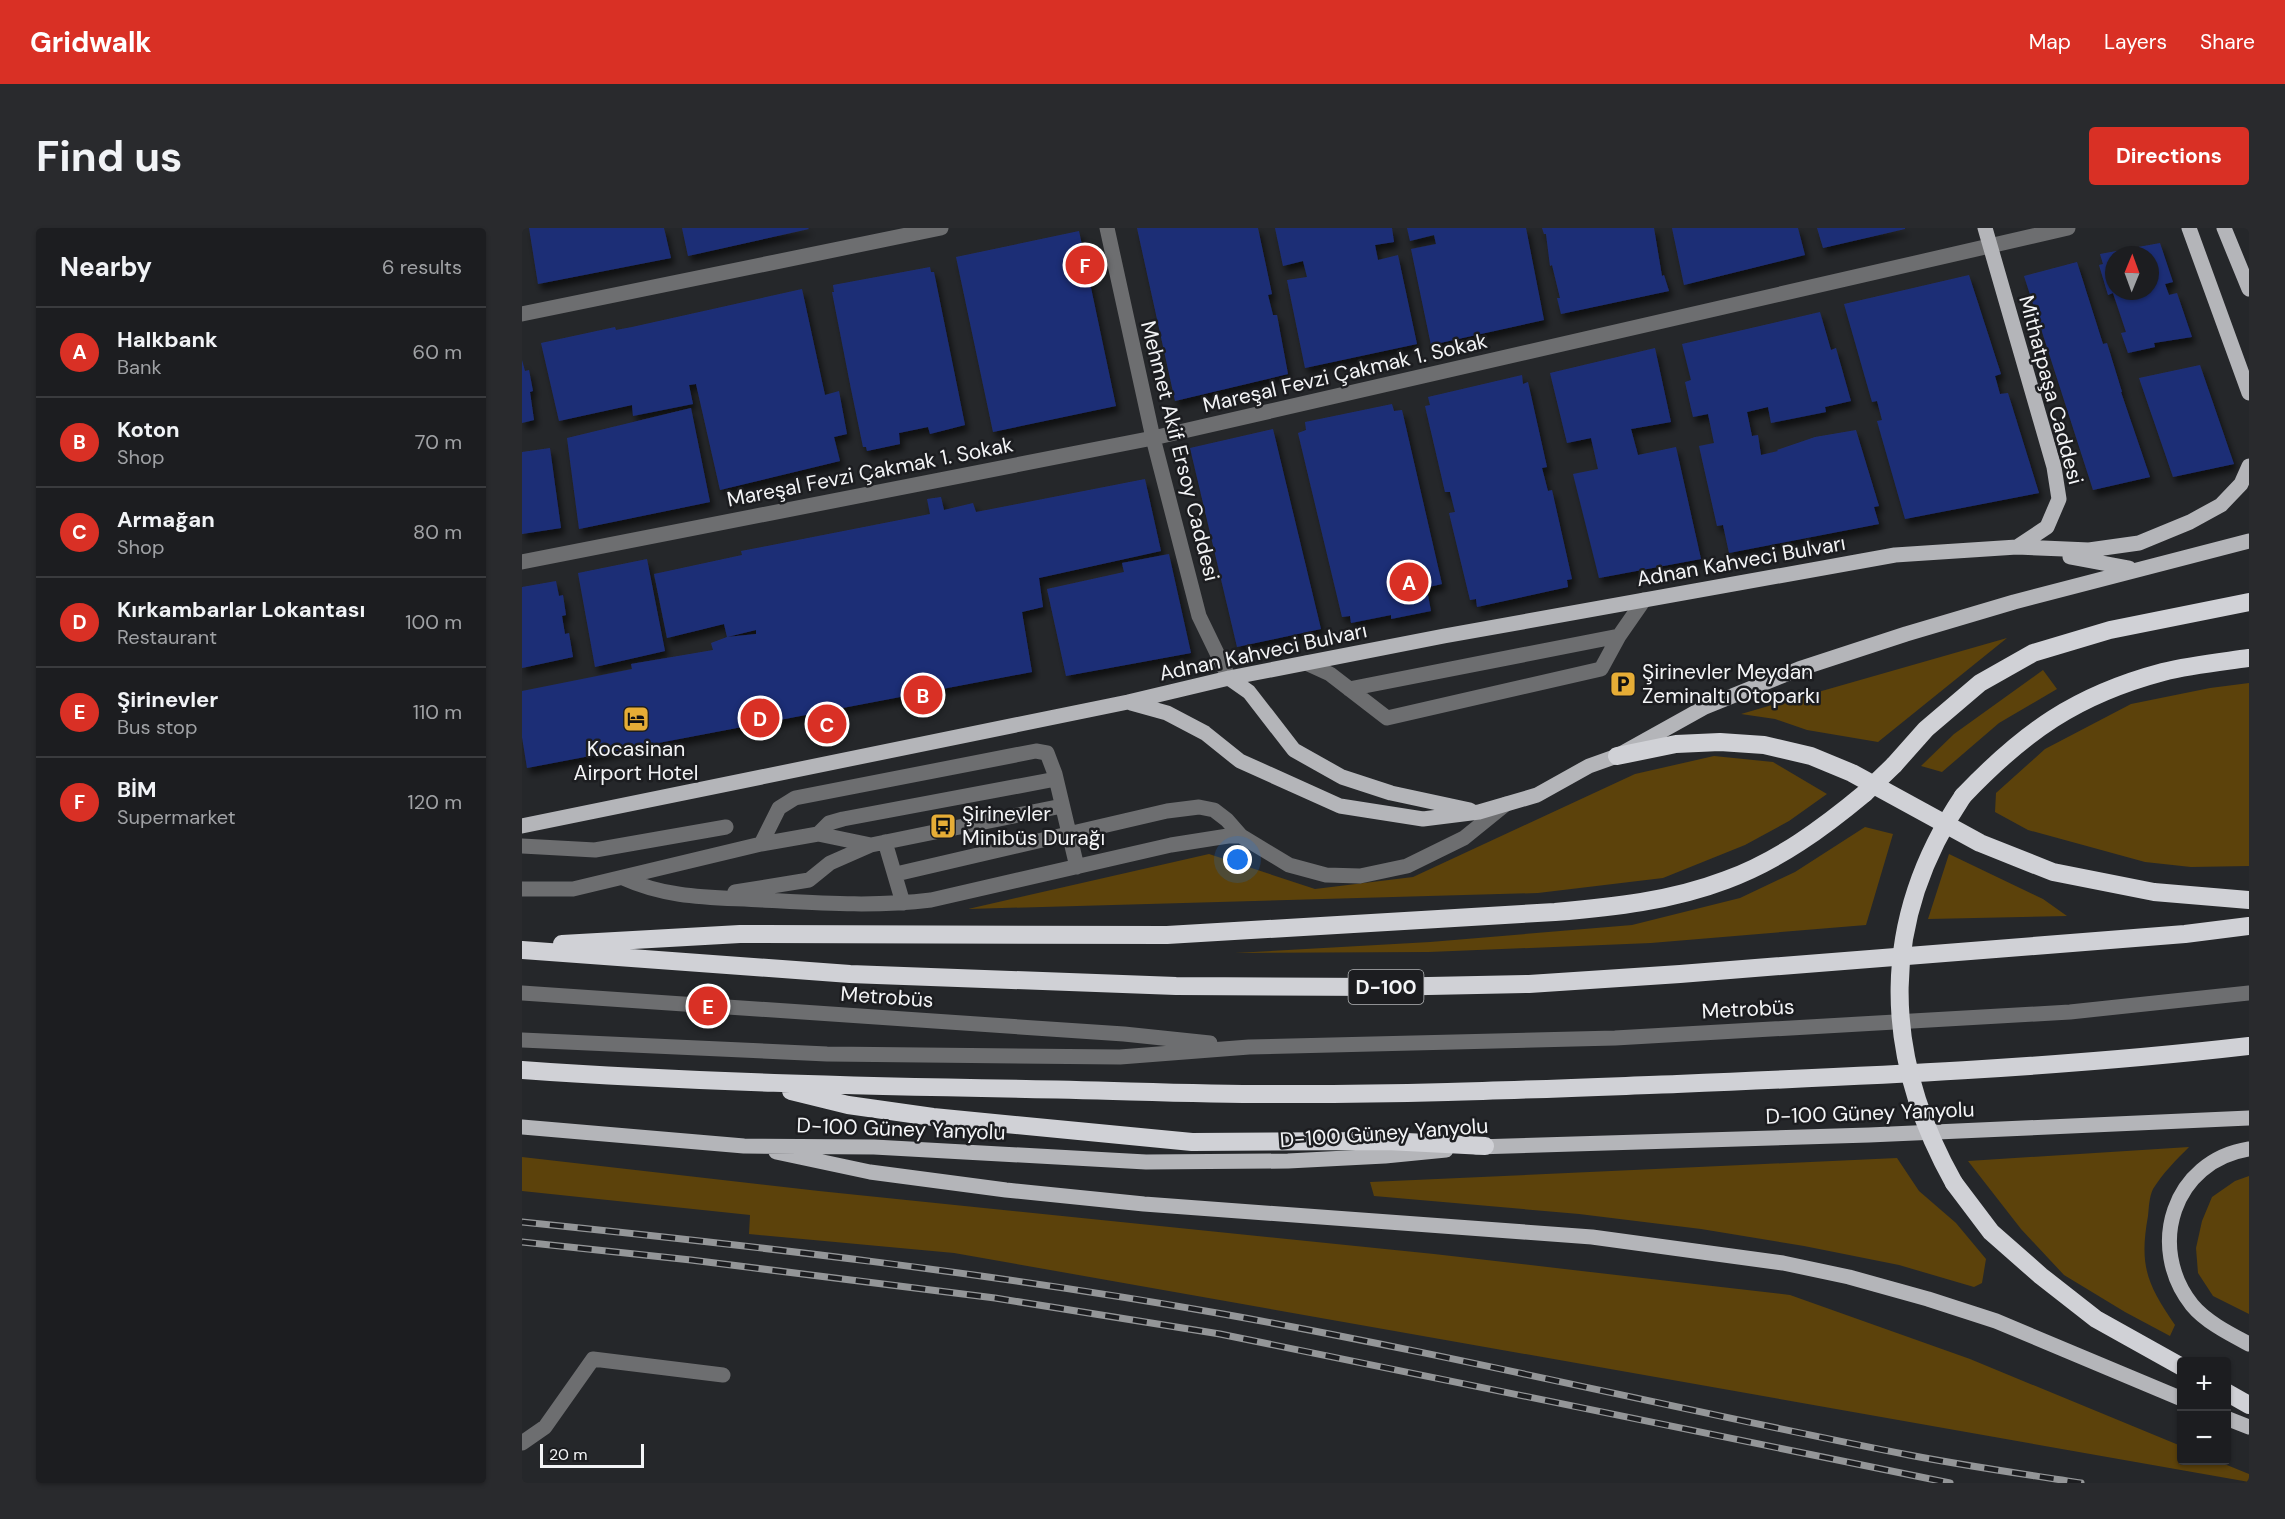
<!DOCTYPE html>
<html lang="en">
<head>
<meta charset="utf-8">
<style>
  body { margin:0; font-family:"DM Sans",sans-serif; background:#292a2d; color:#f1f3f6 }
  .controls { position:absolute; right:18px; bottom:18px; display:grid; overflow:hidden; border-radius:6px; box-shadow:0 2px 4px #0004 }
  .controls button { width:54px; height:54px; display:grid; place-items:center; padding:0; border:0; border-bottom:2px solid #3a3b3e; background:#1c1d20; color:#f1f3f6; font:30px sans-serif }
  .compass { position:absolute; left:1583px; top:18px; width:54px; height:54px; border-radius:50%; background:#1c1d20; box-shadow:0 2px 4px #0004; rotate:1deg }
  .scale { position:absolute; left:18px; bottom:15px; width:104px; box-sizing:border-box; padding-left:6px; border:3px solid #f3f4f6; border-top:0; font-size:16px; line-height:21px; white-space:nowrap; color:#f3f4f6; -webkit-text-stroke:4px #1c1d20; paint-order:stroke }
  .you { position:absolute; left:716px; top:632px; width:21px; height:21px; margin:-15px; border:4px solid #fff; border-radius:50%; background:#1a73e8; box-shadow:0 0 0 9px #1a73e833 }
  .badge { display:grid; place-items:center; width:39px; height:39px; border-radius:50%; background:#d93025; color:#fff; font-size:20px; font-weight:700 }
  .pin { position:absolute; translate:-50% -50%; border:3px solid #fff; box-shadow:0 2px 6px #0006 }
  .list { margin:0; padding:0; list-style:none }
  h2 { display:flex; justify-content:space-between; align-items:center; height:78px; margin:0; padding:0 24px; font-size:26px }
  h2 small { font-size:20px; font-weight:400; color:#a0a2a5 }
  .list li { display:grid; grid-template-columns:39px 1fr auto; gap:18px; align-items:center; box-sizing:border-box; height:90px; padding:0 24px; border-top:2px solid #3a3b3e }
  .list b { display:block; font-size:22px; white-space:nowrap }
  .list p { margin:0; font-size:20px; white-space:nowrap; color:#a0a2a5 }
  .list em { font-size:20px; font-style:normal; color:#a0a2a5 }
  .map { position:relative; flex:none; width:1727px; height:1255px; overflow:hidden; border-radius:6px }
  header { display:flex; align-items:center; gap:36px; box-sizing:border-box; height:84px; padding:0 30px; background:#d93025; color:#fff }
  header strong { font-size:28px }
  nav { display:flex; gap:33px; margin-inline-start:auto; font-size:21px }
  .intro { display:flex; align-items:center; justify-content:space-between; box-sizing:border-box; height:144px; padding:0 36px }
  h1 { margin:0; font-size:42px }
  .button { padding:15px 27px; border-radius:6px; background:#d93025; color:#fff; font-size:21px; font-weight:700 }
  main { display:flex; gap:36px; padding:0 36px }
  aside { flex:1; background:#1c1d20; border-radius:6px; box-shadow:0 2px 4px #0004 }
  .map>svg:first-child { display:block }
  .green { fill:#5c420b }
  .building { fill:#1f2f76; fill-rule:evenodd; filter:url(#shadow) }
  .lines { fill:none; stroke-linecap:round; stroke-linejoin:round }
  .minor { stroke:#6d6e70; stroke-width:15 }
  .major { stroke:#b4b5b9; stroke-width:15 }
  .highway { stroke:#d0d1d6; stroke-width:18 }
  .rail-casing { stroke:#949698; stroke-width:7 }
  .rail { stroke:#1c1d20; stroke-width:4.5; stroke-dasharray:14; stroke-linecap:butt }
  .highway-bridge { stroke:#d0d1d6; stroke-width:18 }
  .labels { text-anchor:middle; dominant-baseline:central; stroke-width:5; stroke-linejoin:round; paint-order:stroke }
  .shield { fill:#1c1d20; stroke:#b2b4b6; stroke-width:1.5 }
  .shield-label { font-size:20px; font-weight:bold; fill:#f3f4f6 }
  .street-label { font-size:21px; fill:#f3f4f6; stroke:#1c1d20 }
  .poi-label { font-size:21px; fill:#f3f4f6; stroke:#1c1d20; text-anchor:start }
</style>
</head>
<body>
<header>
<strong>Gridwalk</strong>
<nav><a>Map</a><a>Layers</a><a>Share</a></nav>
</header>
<div class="intro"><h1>Find us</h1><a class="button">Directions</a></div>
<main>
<aside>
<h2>Nearby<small>6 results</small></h2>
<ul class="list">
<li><span class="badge">A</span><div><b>Halkbank</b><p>Bank</p></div><em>60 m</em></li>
<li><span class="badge">B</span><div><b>Koton</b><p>Shop</p></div><em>70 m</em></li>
<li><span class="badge">C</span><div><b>Armağan</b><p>Shop</p></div><em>80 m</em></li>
<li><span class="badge">D</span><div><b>Kırkambarlar Lokantası</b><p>Restaurant</p></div><em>100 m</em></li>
<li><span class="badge">E</span><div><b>Şirinevler</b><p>Bus stop</p></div><em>110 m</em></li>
<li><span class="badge">F</span><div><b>BİM</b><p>Supermarket</p></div><em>120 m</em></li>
</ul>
</aside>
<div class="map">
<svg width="1727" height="1255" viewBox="0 0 1727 1255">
  <defs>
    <filter id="shadow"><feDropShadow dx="3.5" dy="6" stdDeviation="3" flood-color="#0009"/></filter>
  </defs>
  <rect width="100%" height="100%" fill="#25272a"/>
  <!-- green -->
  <path class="green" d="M1485 410 1356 514 1285 502 1253 491 1219 486Z
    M1521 442 1535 461 1477 495 1420 544 1399 538 1432 506Z
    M1727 455V638L1669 639 1623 634 1506 602 1473 584 1474 565 1523 521 1609 476 1688 460Z
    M1192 528 1251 534 1305 566 1267 593 1223 617 1141 650 1016 665 446 681 687 626 793 661 891 649 1113 546Z
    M1343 599 1371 606 1344 697 1129 715 907 724 713 725 908 714 1110 697 1218 670 1273 644Z
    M1427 626 1521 671 1545 688 1406 691Z
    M1667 919C1654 932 1641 945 1631 961 1627 969 1627 980 1626 988 1617 1038 1625 1056 1653 1097L1648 1108 1603 1084 1542 1047 1499 1001 1446 933Z
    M0 929 297 963 912 1026 1268 1067 1448 1131 1659 1218 1660 1232 1695 1233 1727 1246V1254L432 1025 227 1006 228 987 0 963Z
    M1375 930 1397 963 1434 995 1464 1031 1460 1055 1452 1059 1377 1037 1282 1018 1179 1001 1057 986 852 968 848 954Z
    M1727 948V1086L1691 1068 1676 1045 1674 1020 1680 993 1690 969 1713 953Z"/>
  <!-- building -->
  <path class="building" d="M7 0H142L149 30 16 56Z
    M160 0H286L287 1 166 28Z
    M615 0H736L750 66 746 67 751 87H755L766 146 653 173Z
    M753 0H870L872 14 853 17 856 32 876 27 895 116 783 140 765 52 785 49 781 33 761 38Z
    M885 0H1004L1022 92 909 117 889 21 914 16 912 7 888 13Z
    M1020 0H1132L1140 48 1142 47 1147 63 1039 86 1035 70H1038L1030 37 1028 38 1024 6H1022Z
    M1150 0H1276L1283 27 1162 57Z
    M1295 0H1383V1L1301 20Z
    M557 3 594 178 471 204 434 29Z
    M1638 15 1651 54 1643 56 1647 67 1655 65 1670 109 1632 115 1633 119 1606 125 1599 105 1604 104 1591 65 1586 67 1577 37 1581 36 1578 26ZM1592 27H1628V63H1592Z
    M1555 34 1581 116 1585 115 1600 164H1599L1628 249 1571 262 1502 48Z
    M408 39 409 44H412L443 197 408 206 406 199 377 205 378 216 345 223 344 219H341L329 161 310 64H312L311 57Z
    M1447 47 1479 146 1473 148 1478 166 1486 165 1517 265 1383 291 1355 193 1360 192 1355 173 1350 174 1322 76Z
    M280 61 303 167 317 163 325 206 312 209 318 233 198 262 174 156 167 157 171 176 111 188 110 177 37 193 19 115 93 99 94 102 110 99Z
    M1298 84 1309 122 1314 120 1329 173 1303 179 1304 184 1249 195 1246 179 1225 184 1230 208 1236 207 1239 227 1256 223 1255 222 1293 209 1334 202 1357 278 1352 279 1357 296 1207 325 1201 297 1195 298 1177 218 1192 215 1186 186 1171 189 1163 154 1169 152 1160 116Z
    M1133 120 1149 194 1109 201 1116 227 1154 219 1179 331 1077 350 1051 246 1076 241 1069 210 1045 215 1028 145Z
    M0 132 3 143 7 142 11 163 8 164 12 192 0 195Z
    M1678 137 1712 236 1651 249 1617 150Z
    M1000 147 1001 156 1006 154 1025 239 1020 240 1026 263 1030 262 1050 351 1045 352 1046 359 955 379 954 371 948 372 927 285 933 284 928 264H923L903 178 908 177 906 169Z
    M870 176 872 183 880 182 920 356 907 359 905 362 909 383 869 391V387L829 395 828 388 820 389 776 205 784 202 783 194Z
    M169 180 188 274 57 301 45 210Z
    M751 201 799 401 715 419 668 220Z
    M28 220 39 300 0 306V224Z
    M623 251 639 323 517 350 521 379 500 384 510 444 5 540 0 509V463L110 441 109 436 191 422 189 415 205 409 202 396 145 410 132 346 220 327 219 323 408 286 405 271 419 269 422 282 451 275 454 284ZM234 402V406L205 409Z
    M647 326 669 425 544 448 525 361 602 344 600 335Z
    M125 331 143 423 73 439 56 345Z
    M34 353 37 368 41 367 44 387 40 388 43 406 47 405 51 429 0 440V359Z"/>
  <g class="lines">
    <!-- minor -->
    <path class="minor" d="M585 0 631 210 677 388 707 450
      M0 86 419 0
      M0 334 631 210 1546 0
      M784 435 808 446 865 490 1079 441 1097 408 1122 372
      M827 461 1097 408
      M296 606 307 595 321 591 534 551
      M363 614 381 675
      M239 616 257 580 273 570 514 523 525 525 533 546 555 639
      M0 618 73 622 204 599
      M374 646 645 583 677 579 692 582 705 592 719 608 767 637 804 647 838 648 885 638 942 610 984 576
      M101 650C147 671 190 669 240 672 297 675 352 679 409 672L649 617 706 608H719
      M0 661H51L239 616 296 606 349 617 540 578
      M213 664 287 652 308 635 349 617
      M0 765 602 806 688 815
      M0 812 305 826 598 829 727 819 1093 810 1548 784 1727 765
      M0 1215 23 1199 71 1131 201 1147"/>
    <!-- major -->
    <path class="major" d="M1463 0 1532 239 1537 271 1525 299 1495 319
      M1667 0 1727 165
      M1702 0 1727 61
      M1548 329 1607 340
      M707 450 727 464 772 522 820 549 869 565 948 582
      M609 475 645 485 683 505 718 533 818 578 901 591 957 584 1015 567 1067 538 1095 528 1183 479 1277 441 1384 406 1492 374 1727 313
      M0 598 606 474 707 450 922 408 1373 327 1495 319 1567 322 1617 315 1668 294 1699 277 1719 256 1727 238
      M0 899 222 918 352 919 624 934 766 933 863 928 924 922
      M954 919 1347 907 1727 890
      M1727 921C1651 933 1624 1019 1670 1077 1684 1094 1708 1106 1727 1116
      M254 924 348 944 484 962 622 976 1070 1009 1261 1035 1327 1049 1406 1071 1474 1093 1660 1171
      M1704 1190 1727 1199"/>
    <!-- highway -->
    <path class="highway" d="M1095 528 1154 516 1198 514 1242 517 1289 528 1330 545 1458 615 1531 644 1632 664 1727 672
      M1372 537 1404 501 1458 455 1511 425 1588 402 1727 374
      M1441 568C1502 504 1554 467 1641 444 1669 437 1699 434 1727 430
      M40 716 218 706 645 707 1033 684C1091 679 1149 673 1204 652 1256 633 1301 600 1343 565
      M0 722 328 746 654 758 858 759 1007 756 1158 746 1663 706 1727 698
      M0 842C168 854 336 858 504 861 585 862 666 866 747 866 883 867 1019 861 1155 856 1346 848 1537 840 1727 818
      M269 863 326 877 411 889 670 914 865 913 963 918
      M1432 955 1469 1004 1519 1048 1574 1091 1660 1139
      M1704 1164 1727 1177"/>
    <defs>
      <path id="rail" d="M0 994C234 1018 469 1045 701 1086 931 1127 1158 1182 1387 1227 1444 1238 1502 1246 1559 1255
        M0 1014 169 1032 473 1070 698 1106 1428 1255"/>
    </defs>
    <!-- rail casing -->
    <use href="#rail" class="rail-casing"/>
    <!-- rail -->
    <use href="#rail" class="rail"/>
    <!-- highway-bridge -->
    <path class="highway-bridge" d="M1343 565 1372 537
      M1432 955C1359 825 1357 693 1441 568"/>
  </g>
  <!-- icons -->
  <defs>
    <symbol id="parking-square" viewBox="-11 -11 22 22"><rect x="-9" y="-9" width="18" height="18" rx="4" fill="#e6ad36" stroke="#1c1d20"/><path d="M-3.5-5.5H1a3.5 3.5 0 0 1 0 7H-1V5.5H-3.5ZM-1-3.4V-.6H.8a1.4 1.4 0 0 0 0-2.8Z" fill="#111"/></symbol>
    <symbol id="hotel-square" viewBox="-11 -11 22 22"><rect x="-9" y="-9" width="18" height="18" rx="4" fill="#e6ad36" stroke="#1c1d20"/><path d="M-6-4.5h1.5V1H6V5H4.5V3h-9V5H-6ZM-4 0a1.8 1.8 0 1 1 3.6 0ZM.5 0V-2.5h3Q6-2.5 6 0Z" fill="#111"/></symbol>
    <symbol id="bus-square" viewBox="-11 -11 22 22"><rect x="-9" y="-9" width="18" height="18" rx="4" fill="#e6ad36" stroke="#1c1d20"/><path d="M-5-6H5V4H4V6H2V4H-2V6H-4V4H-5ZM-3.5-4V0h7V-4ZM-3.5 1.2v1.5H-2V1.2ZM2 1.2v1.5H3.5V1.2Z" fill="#111"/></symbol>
  </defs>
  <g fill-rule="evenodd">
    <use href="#parking-square" x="1086" y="441" width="30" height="30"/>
    <use href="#hotel-square" x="99" y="476" width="30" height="30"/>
    <use href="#bus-square" x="406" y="583" width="30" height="30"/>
  </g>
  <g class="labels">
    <!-- shield labels -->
    <rect class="shield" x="826.5" y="742" width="75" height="34" rx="4.5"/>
    <g class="shield-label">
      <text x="864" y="759">D-100</text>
    </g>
    <!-- street labels -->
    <g class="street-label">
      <text transform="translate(823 145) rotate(-13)">Mareşal Fevzi Çakmak 1. Sokak</text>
      <text transform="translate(1529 162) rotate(75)">Mithatpaşa Caddesi</text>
      <text transform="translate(658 223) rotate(76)">Mehmet Akif Ersoy Caddesi</text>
      <text transform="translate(348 244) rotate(-11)">Mareşal Fevzi Çakmak 1. Sokak</text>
      <text transform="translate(1219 333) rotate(-10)">Adnan Kahveci Bulvarı</text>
      <text transform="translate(741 424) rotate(-12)">Adnan Kahveci Bulvarı</text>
      <text transform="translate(365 769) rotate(4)">Metrobüs</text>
      <text transform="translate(1226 781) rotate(-3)">Metrobüs</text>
      <text transform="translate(1348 885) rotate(-2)">D-100 Güney Yanyolu</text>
      <text transform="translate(379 901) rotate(2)">D-100 Güney Yanyolu</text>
      <text transform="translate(862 905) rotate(-4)">D-100 Güney Yanyolu</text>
    </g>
    <!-- poi labels -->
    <g class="poi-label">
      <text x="1120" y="444">Şirinevler Meydan<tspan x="1120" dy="24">Zeminaltı Otoparkı</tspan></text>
      <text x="114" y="521" text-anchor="middle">Kocasinan<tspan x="114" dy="24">Airport Hotel</tspan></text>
      <text x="440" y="586">Şirinevler<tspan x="440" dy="24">Minibüs Durağı</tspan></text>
    </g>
  </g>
</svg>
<div class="controls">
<button>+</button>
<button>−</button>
</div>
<svg class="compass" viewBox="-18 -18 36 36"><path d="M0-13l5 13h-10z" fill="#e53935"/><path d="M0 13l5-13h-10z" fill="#a0a2a5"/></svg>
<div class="scale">20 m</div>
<div class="you"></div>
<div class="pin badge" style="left:887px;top:354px">A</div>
<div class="pin badge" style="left:401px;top:467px">B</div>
<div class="pin badge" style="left:305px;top:496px">C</div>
<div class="pin badge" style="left:238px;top:490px">D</div>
<div class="pin badge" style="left:186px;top:778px">E</div>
<div class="pin badge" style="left:563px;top:37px">F</div>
</div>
</main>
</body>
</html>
